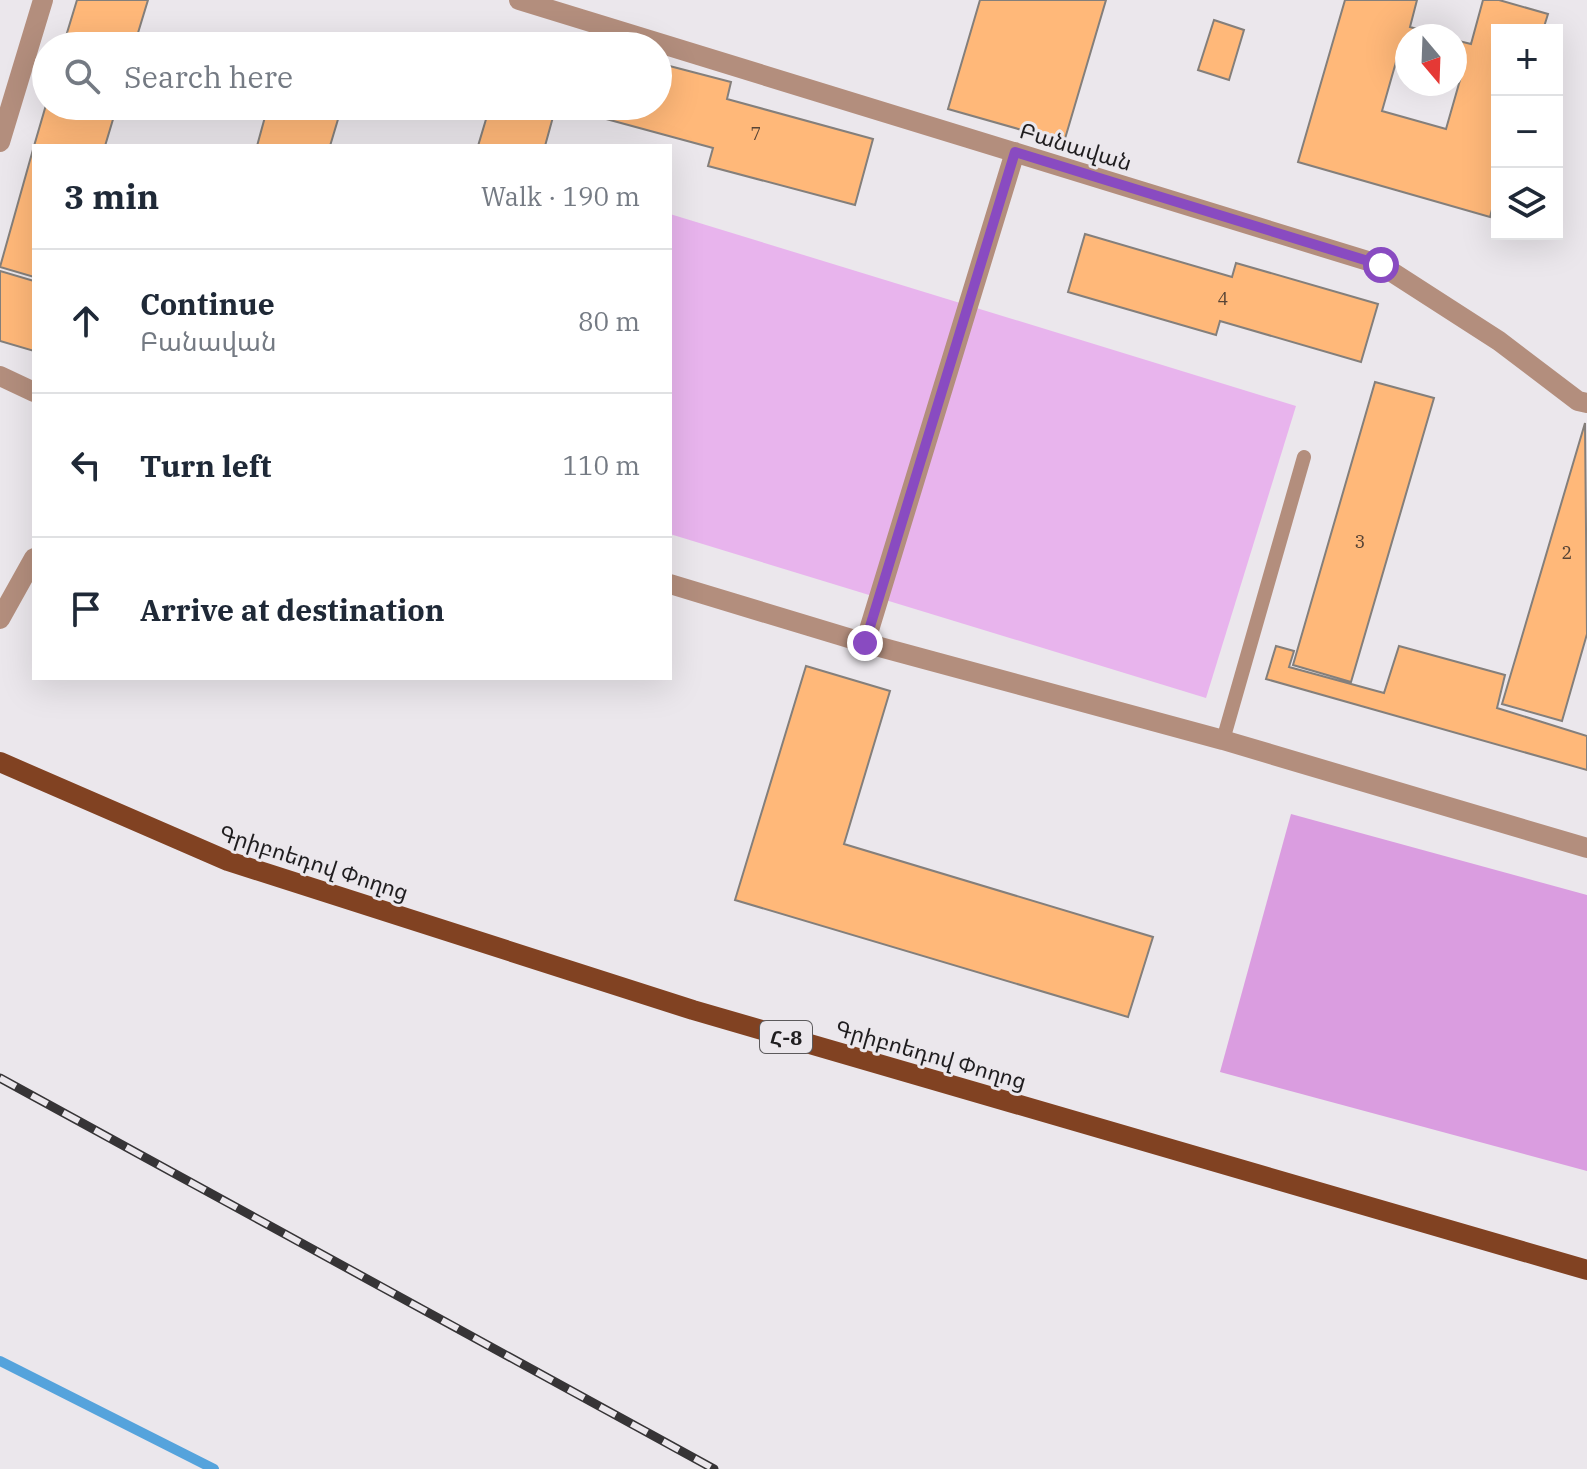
<!DOCTYPE html>
<html lang="en">
<head>
<meta charset="utf-8">
<style>
  body { margin:0; font-family:"IBM Plex Serif","Noto Sans Armenian",serif; background:#f2f2f3; color:#1f2937 }
  .controls { position:absolute; right:24px; top:24px; display:grid; overflow:hidden; border-radius:0px; box-shadow:0 8px 32px #0002 }
  .controls button { width:72px; height:72px; display:grid; place-items:center; padding:0; border:0; border-bottom:2px solid #e0e1e3; background:#fff; color:#1f2937; font:40px sans-serif }
  .compass { position:absolute; left:1395px; top:24px; width:72px; height:72px; border-radius:50%; background:#fff; box-shadow:0 8px 32px #0002; rotate:161deg }
  .stop { position:absolute; width:24px; height:24px; margin:-18px; border:6px solid #894bc1; border-radius:50%; background:#fff }
  .stop.end { background:#894bc1; border-color:#fff; box-shadow:0 2px 8px #0008 }
  .list { margin:0; padding:0; list-style:none }
  h2 { display:flex; justify-content:space-between; align-items:center; height:104px; margin:0; padding:0 32px; font-size:34px }
  h2 small { font-size:26px; font-weight:400; color:#747a83 }
  .list li { display:grid; grid-template-columns:52px 1fr auto; gap:24px; align-items:center; box-sizing:border-box; height:144px; padding:0 32px; border-top:2px solid #e0e1e3 }
  .list b { display:block; font-size:30px; white-space:nowrap }
  .list p { margin:0; font-size:26px; white-space:nowrap; color:#747a83 }
  .list em { font-size:26px; font-style:normal; color:#747a83 }
  .icon { flex:none; width:44px; height:44px; fill:none; stroke:currentColor; stroke-width:2; stroke-linecap:round; stroke-linejoin:round }
  .map { position:relative; flex:none; width:1587px; height:1469px; overflow:hidden }
  .search { position:absolute; background:#fff; box-shadow:0 8px 32px #0002; left:32px; top:32px; width:640px; height:88px; display:flex; align-items:center; gap:20px; box-sizing:border-box; padding:0 28px; border-radius:44px; color:#747a83; font-size:30px }
  .panel { position:absolute; background:#fff; box-shadow:0 8px 32px #0002; left:32px; top:144px; width:640px; height:536px; border-radius:0px }
  .map>svg:first-child { display:block }
  .green { fill:#e8b4ed }
  .forest { fill:#da9de0 }
  .lines { fill:none; stroke-linecap:round; stroke-linejoin:round }
  .stream { stroke:#55a3dc; stroke-width:10 }
  .building { fill:#ffb879; stroke:#847f7b; stroke-width:2 }
  .lane { stroke:#b38e7d; stroke-width:14 }
  .street { stroke:#b38e7d; stroke-width:20 }
  .primary { stroke:#814222; stroke-width:20 }
  .rail-casing { stroke:#363436; stroke-width:9 }
  .rail { stroke:#ebe7ec; stroke-width:6; stroke-dasharray:18; stroke-linecap:butt }
  .route { stroke:#894bc1; stroke-width:10 }
  .labels { text-anchor:middle; dominant-baseline:central; stroke-width:6; stroke-linejoin:round; paint-order:stroke }
  .number-label { font-size:18px; fill:#574436 }
  .shield { fill:#ebe7ec; stroke:#5c5a5c; stroke-width:2 }
  .shield-label { font-size:20px; font-weight:bold; fill:#1f1d1f }
  .street-label { font-size:22px; fill:#1f1d1f; stroke:#ebe7ec }
</style>
</head>
<body>
<div class="map">
<svg width="1587" height="1469" viewBox="0 0 1587 1469">
  <rect width="100%" height="100%" fill="#ebe7ec"/>
  <!-- green -->
  <path class="green" d="M670 214 1296 406 1206 698 670 534Z"/>
  <!-- forest -->
  <path class="forest" d="M1291 814 1587 895V1171L1220 1072Z"/>
  <g class="lines">
    <!-- stream -->
    <path class="stream" d="M0 1361 214 1469"/>
  </g>
  <!-- building -->
  <path class="building" d="M77 0H148L134 46H63Z
    M980 0H1106L1064 142 948 109Z
    M1345 0H1417L1410 27 1442 36H1407V50L1400 48 1382 111 1446 129 1464 66 1455 64V40L1471 44 1483 0H1499L1548 14 1543 30H1497V191L1490 217 1298 162Z
    M1214 20 1244 30 1229 80 1198 70Z
    M289 36 323 46H286Z
    M658 63 731 82 727 99 873 139 855 205 708 166 713 148 562 107 658 106Z
    M46 105 117 106 105 146H34Z
    M268 106H342L330 146H257Z
    M490 106H517L553 117 545 146H478Z
    M34 146V277L0 267Z
    M1085 234 1232 277 1236 263 1378 304 1361 362 1220 321 1216 335 1068 292Z
    M0 271 34 281V351L0 341Z
    M1375 382 1434 398 1351 682 1293 665Z
    M1585 423 1587 634 1562 721 1502 704Z
    M1276 646 1294 651 1289 667 1384 693 1399 646 1505 675 1497 708 1587 736V770L1266 679Z
    M806 666 890 691 844 844 1153 937 1128 1017 735 900Z"/>
  <g class="lines">
    <!-- lane -->
    <path class="lane" d="M1223 740 1304 457"/>
    <!-- street -->
    <path class="street" d="M519 0 1381 265 1499 341 1578 401 1587 403
      M0 142 43 0
      M0 376 34 392
      M670 584 865 643 1223 740 1587 848
      M0 619 34 558
      M865 643 1015 152"/>
    <!-- primary -->
    <path class="primary" d="M0 762 228 861 693 1010 1587 1270"/>
    <defs>
      <path id="rail" d="M0 1078 714 1469"/>
    </defs>
    <!-- rail casing -->
    <use href="#rail" class="rail-casing"/>
    <!-- rail -->
    <use href="#rail" class="rail"/>
  </g>
  <g class="lines">
    <!-- route -->
    <path class="route" d="M865 643 1015 152 1381 265"/>
  </g>
  <g class="labels">
    <!-- number labels -->
    <g class="number-label">
      <text x="756" y="133">7</text>
      <text x="1223" y="298">4</text>
      <text x="1360" y="541">3</text>
      <text x="1567" y="552">2</text>
    </g>
    <!-- shield labels -->
    <rect class="shield" x="760" y="1021" width="52" height="32" rx="6"/>
    <g class="shield-label">
      <text x="786" y="1037">Հ-8</text>
    </g>
    <!-- street labels -->
    <g class="street-label">
      <text transform="translate(1076 146) rotate(17)">Բանավան</text>
      <text transform="translate(314 862) rotate(18)">Գրիբոեդով Փողոց</text>
      <text transform="translate(931 1054) rotate(16)">Գրիբոեդով Փողոց</text>
    </g>
  </g>
</svg>
<div class="controls">
<button>+</button>
<button>−</button>
<button><svg class="icon" aria-label="layers" viewBox="0 0 24 24"><path d="M12 4l9 5-9 5-9-5zM3 14l9 5 9-5"/></svg></button>
</div>
<svg class="compass" viewBox="-18 -18 36 36"><path d="M0-13l5 13h-10z" fill="#e53935"/><path d="M0 13l5-13h-10z" fill="#747a83"/></svg>
<div class="stop" style="left:1381px;top:265px"></div>
<div class="stop end" style="left:865px;top:643px"></div>
<div class="search"><svg class="icon" aria-label="search" viewBox="0 0 24 24"><circle cx="10" cy="10" r="6"/><path d="M15 15l6 6"/></svg>Search here</div>
<section class="panel">
<h2>3 min<small>Walk · 190 m</small></h2>
<ul class="list">
<li><svg class="icon" aria-label="ahead" viewBox="0 0 24 24"><path d="M12 20V5M6 11l6-6 6 6"/></svg><div><b>Continue</b><p>Բանավան</p></div><em>80 m</em></li>
<li><svg class="icon" aria-label="left" viewBox="0 0 24 24"><path d="M17 20v-9H6M10 6l-5 5 5 5"/></svg><div><b>Turn left</b></div><em>110 m</em></li>
<li><svg class="icon" aria-label="arrive" viewBox="0 0 24 24"><path d="M6 21V4h12l-3 4 3 4H6"/></svg><div><b>Arrive at destination</b></div></li>
</ul>
</section>
</div>
</body>
</html>
